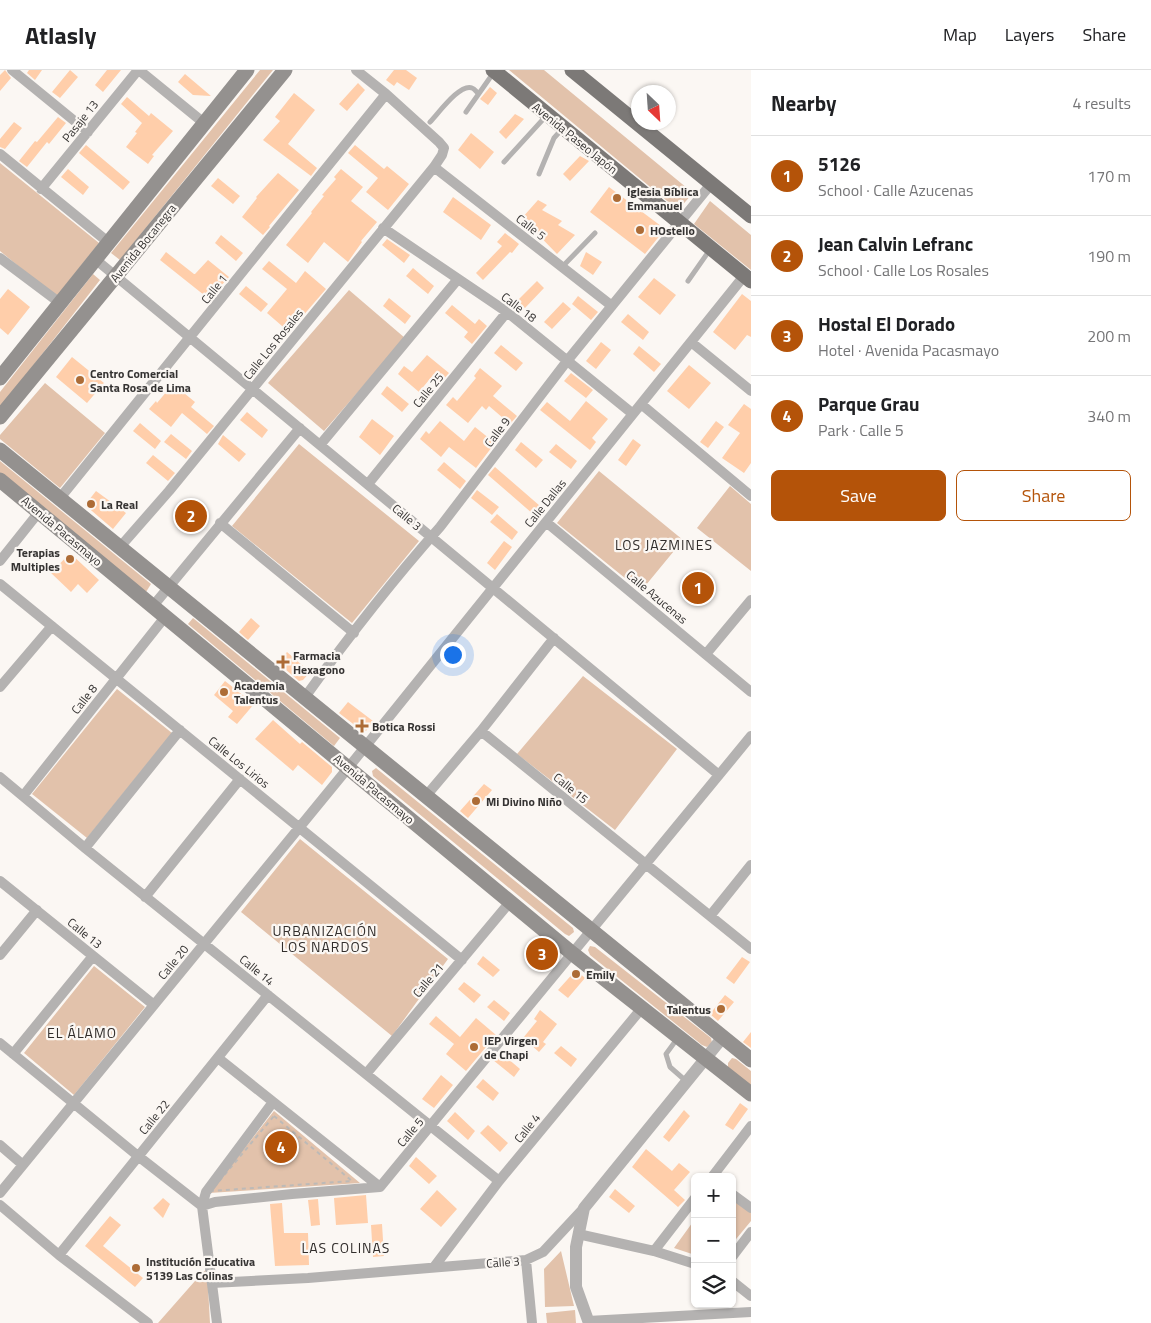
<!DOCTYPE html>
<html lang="en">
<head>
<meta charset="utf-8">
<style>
  body { margin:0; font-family:"Titillium Web",sans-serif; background:#f2f2f2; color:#202124 }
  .controls { position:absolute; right:15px; bottom:15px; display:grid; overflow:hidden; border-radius:8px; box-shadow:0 1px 4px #0004 }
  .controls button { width:45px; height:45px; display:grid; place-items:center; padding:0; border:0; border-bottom:1px solid #e0e0e0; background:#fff; color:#202124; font:25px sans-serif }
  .compass { position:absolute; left:631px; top:15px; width:45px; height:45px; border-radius:50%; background:#fff; box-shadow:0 1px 4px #0004; rotate:155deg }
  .you { position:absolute; left:452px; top:584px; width:18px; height:18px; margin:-12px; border:4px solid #fff; border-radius:50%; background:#1a73e8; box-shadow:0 0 0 8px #1a73e833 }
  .badge { display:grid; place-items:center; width:32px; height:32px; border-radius:50%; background:#b45309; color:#fff; font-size:16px; font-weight:700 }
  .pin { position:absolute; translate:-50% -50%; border:2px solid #fff; box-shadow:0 1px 5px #0006 }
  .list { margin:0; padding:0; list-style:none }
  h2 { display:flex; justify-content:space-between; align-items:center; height:65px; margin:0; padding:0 20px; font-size:21px }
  h2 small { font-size:16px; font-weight:400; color:#757577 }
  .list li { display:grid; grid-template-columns:32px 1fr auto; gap:15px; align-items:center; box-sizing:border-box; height:80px; padding:0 20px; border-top:1px solid #e0e0e0 }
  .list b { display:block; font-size:19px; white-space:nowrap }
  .list p { margin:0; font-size:16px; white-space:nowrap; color:#757577 }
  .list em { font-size:16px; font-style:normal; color:#757577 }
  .actions { display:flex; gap:10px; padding:15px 20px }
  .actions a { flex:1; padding:11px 0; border:1px solid #b45309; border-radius:8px; text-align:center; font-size:18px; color:#b45309 }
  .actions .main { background:#b45309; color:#fff }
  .icon { flex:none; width:28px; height:28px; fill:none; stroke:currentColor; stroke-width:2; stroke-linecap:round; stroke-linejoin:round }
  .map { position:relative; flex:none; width:751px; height:1253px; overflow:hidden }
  header { display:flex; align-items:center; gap:30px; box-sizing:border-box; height:70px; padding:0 25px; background:#fff; border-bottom:1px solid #e0e0e0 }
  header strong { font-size:24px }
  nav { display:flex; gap:28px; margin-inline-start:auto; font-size:18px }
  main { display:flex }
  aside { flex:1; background:#fff }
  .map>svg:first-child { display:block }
  .green { fill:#e2c2ab }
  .building { fill:#ffceaa }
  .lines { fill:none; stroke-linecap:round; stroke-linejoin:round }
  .path { stroke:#bdbab7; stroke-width:2; stroke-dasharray:4 4; stroke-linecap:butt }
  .service { stroke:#b4b2b1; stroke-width:5 }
  .minor { stroke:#b4b2b1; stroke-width:10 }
  .tertiary { stroke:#b4b2b1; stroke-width:12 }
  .secondary { stroke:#94918f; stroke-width:15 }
  .primary { stroke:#7c7977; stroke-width:15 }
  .poi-dot { fill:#ad6c36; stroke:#fbf7f3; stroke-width:2 }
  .labels { text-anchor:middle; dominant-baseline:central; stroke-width:4.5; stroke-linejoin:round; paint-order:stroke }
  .street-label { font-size:12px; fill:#353332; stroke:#fbf7f3 }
  .poi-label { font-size:12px; font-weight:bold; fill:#353332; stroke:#fbf7f3; text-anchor:start }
  .neighbourhood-label { font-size:14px; letter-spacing:1px; fill:#322e2c; stroke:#fbf7f3 }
</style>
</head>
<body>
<header>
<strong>Atlasly</strong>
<nav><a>Map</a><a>Layers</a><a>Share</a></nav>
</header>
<main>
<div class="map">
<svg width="751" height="1253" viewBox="0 0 751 1253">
  <rect width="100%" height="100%" fill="#fbf7f3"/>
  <!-- green -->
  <path class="green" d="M260 0H273L120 190 111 183Z
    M509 0H544L693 123 678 140Z
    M0 93 99 173 56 227 0 181Z
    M710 131 751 165V200L694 154Z
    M93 204 100 210 0 338V322Z
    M349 220 405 268 324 361 268 313Z
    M45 313 105 363 60 418 0 369V365Z
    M299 374 419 471 352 553 232 456Z
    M0 391 151 514 146 522 0 404Z
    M599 401 683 470 641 521 557 453Z
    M730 416 751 434V501L697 458Z
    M193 548 340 668 334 676 188 554Z
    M583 606 677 679 615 760 517 684Z
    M117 619 172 663 87 768 32 724Z
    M376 698 573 858 574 862 569 866 565 864 373 706 372 701Z
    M300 769 448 889 392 966 241 842Z
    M590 876 595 877 711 968 712 973 707 977 702 975 590 885 588 880Z
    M94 896 145 937 74 1025 24 983Z
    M732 988 736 989 751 1001V1016L728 998V993Z
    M274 1041 360 1113 209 1123Z
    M732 1124 751 1138V1151L732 1174Z
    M695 1149V1185L674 1178Z
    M561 1181 574 1236 545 1237 544 1199Z
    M207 1199 210 1253H158L202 1203Z
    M575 1240 576 1253H547L546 1243Z"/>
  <!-- building -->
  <path class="building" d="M5 0 11 8 0 21V5Z
    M29 0H42L35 10 27 3Z
    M70 0 78 7 60 28 52 22Z
    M107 0H121L103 22 95 15Z
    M394 0H406L417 8 409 20 397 12 394 16 386 10Z
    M185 4 211 26 193 25 178 12Z
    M358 13 365 20 347 41 339 34Z
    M490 17 497 23 488 35 480 29Z
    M294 23 315 40 288 74 317 98 311 106 263 70 280 51 275 47Z
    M127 27 149 46 151 43 173 61 152 85 154 86 148 94 126 77 137 63 135 62 142 53 121 34Z
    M515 44 524 49 506 69 499 62Z
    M58 47 66 53 49 74 47 72 27 97 19 91 35 71 37 72Z
    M14 52 22 58 5 79 0 77V69Z
    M471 63 494 82 480 99 458 80Z
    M86 75 130 112 123 120 79 83Z
    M355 75 384 99 387 96 409 114 388 140 366 122 378 108 348 83Z
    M580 86 589 91 570 111 563 104Z
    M68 99 89 117 83 125 61 107Z
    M341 99 363 117 351 131 377 152 361 171 362 172 348 192 324 172 308 193 286 175 312 143 311 142 324 126 322 125 336 109 334 107Z
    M278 103 299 120 269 156 270 157 263 165 242 147 257 128 256 127Z
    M218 108 240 126 233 134 211 116Z
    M609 117 665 159 645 184 590 142Z
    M453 127 491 155 481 170 443 142Z
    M538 130 547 135 542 140 562 151 558 155 575 165 557 184 522 148Z
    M505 163 519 174 512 183 510 182 483 210 476 203 502 176 497 172Z
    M221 165 243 183 236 191 215 173Z
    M387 169 410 185 404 193 382 175Z
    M166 182 194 204H195L208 190 229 207 209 229 160 190Z
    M586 182 602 192 593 205 580 196Z
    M269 191 296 213 305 201 326 219 289 262 267 243 287 219 262 199Z
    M413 198 434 216 428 224 406 206Z
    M654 208 676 225 660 245 638 227Z
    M537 211 544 218 525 238 517 231Z
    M246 216 268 234 261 242 239 224Z
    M8 219 30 237 8 265 0 258V229Z
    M742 224 751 231V267L747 265 735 280 713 262Z
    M578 226 598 242 591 250 572 234Z
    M389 228 411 246 405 254 383 236Z
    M563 232 571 239 552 259 544 252Z
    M452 235 475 254 479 249 487 256 472 274 464 267 468 262 445 243Z
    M628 244 649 262 643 270 621 252Z
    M601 272 611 280 596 299 586 291Z
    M501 275 523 293 516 301 494 283Z
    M639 276 661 294 654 302 633 284Z
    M427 285 449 303 442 311 434 304 419 322 398 304 404 296 412 302Z
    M72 287 104 313 87 333 56 307Z
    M689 295 711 313 689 339 667 321Z
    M480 298 502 316 493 326 517 346 510 354 489 336 486 340 482 336 468 353 446 335 453 327 457 331 476 308 474 306Z
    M571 303 593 320 586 328 564 311Z
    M173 314 195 332 191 337 214 356 207 364 182 343 171 357 149 339 156 331 157 333Z
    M387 316 409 334 402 342 381 324Z
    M586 331 608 349 592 368 596 372 590 380 540 340 547 332 570 351Z
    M744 334 751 339V393L744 403 722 388 740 363 728 355Z
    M247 342 268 360 262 368 240 350Z
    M372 349 394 366 380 385 359 367Z
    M440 351 464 371 475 357 495 373 476 398 449 377 441 387 420 369 426 361 429 364Z
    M716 351 724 357 708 378 700 372Z
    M140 353 161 371 155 379 133 361Z
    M171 364 192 381 186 389 164 372Z
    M223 365 246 384 239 392 218 374Z
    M633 369 641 375 626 396 618 390Z
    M521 372 543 390 536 398 515 380Z
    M556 374 577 391 571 399 549 382Z
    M153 385 175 403 168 411 146 393Z
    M444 392 466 411 460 419 437 400Z
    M495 397 540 436 533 444 488 405Z
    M477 420 499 437 492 445 471 428Z
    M96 421 126 443 113 459 85 435Z
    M497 444 518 462 512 470 490 452Z
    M504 471 512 477 495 500 487 493Z
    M70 483 99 510 87 523 78 514 71 522 51 503Z
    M251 548 260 556 248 570 239 562Z
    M287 582 310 602 303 610 299 611 278 593Z
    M225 611 254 634 237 654 228 647 233 641 214 625Z
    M348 632 373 651 366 661 361 660 339 643Z
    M273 650 300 674 302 672 332 697V702L322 715 298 695 293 701 255 669Z
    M484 714 492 720 468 748 460 741Z
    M483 886 500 900 493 907 477 894Z
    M742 887 750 892 734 914 726 908Z
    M576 900 585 908 568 928 558 920Z
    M464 912 481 925 474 933 458 919Z
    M725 925 734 932 718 951 710 944Z
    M494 930 510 943 504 951 487 937Z
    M540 940 557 954 543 972 546 974 539 982 523 968 537 951 534 949Z
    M436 946 460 967 476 948 496 965 466 1001 446 984 454 974 429 954Z
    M751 962V978L743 972Z
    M561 976 577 989 571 997 554 983Z
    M500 982 520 999 514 1007 493 990Z
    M441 1005 453 1015 434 1038 422 1029Z
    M483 1009 499 1023 493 1031 476 1017Z
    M740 1033 748 1039 733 1060 725 1055Z
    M684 1040 690 1046 669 1072 663 1067Z
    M455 1042 475 1061 468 1070 447 1051Z
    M488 1055 508 1073 500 1082 480 1063Z
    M646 1079 672 1101 679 1093 690 1102 674 1120 685 1130 678 1137 632 1097Z
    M416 1087 437 1106 429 1114 409 1096Z
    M615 1119 635 1136 629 1143 609 1127Z
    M437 1120 457 1139 441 1157 420 1139Z
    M366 1125 368 1153 336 1155 334 1128Z
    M163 1128 170 1134 163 1148 153 1138Z
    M318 1129 320 1155 311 1156 308 1130Z
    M282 1133 284 1163H308L309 1195 275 1196 270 1134Z
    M110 1146 121 1155 103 1176 143 1208 135 1217 85 1176Z
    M382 1154 384 1186 373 1187 371 1155Z"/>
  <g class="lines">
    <!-- path -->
    <path class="path" d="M274 1046 352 1111 211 1121Z"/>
    <!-- service -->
    <path class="service" d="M466 42 494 2
      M430 52C438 44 460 13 472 18 475 19 476 22 478 23
      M504 92 547 45
      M539 104 554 68 563 58
      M562 197 595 163
      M688 211 709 181
      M677 969 666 984 670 997 686 1011"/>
    <!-- minor -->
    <path class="minor" d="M12 0 88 62
      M139 0 204 53
      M0 84 108 172
      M434 97 612 236
      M41 119 138 0
      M383 158 507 242 633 344
      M0 188 60 233
      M95 189 719 705
      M691 272 751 321
      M641 334 751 426
      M320 375 458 209
      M368 414 507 242
      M60 428 386 24
      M546 452 751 622
      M220 453 354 563
      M120 477 169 421 434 97 442 85 444 78 439 72 386 24 356 0
      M0 491 39 442
      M0 514 462 890
      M153 536 300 358
      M706 584 751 530
      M0 617 52 556
      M305 627C347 569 392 511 440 457L567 291 711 114
      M481 661 751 879
      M0 707 85 778 499 1111
      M23 726 165 547
      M426 726 481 661 554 568
      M85 778 180 660
      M0 811 154 935
      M145 827 240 709
      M710 846 751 795
      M0 885 37 840
      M0 973 138 1086 202 1136 217 1253
      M13 984 93 886
      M218 988 380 1117
      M366 1004 510 832
      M0 1075 23 1095
      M712 1107 751 1056
      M0 1123 348 698 744 206
      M732 1124 751 1138
      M0 1135 59 1185 148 1253
      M202 1136 215 1132 292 1124 380 1117 751 666
      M202 1136 206 1122 273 1032
      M578 1164 654 1181 695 1194
      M654 1181 695 1128
      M59 1185 268 925
      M732 1187 751 1162
      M526 1190 532 1253
      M434 1197 499 1111 642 938
      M732 1211 751 1226
      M212 1213 308 1208 526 1190 543 1182 584 1138
      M588 1251 751 1242"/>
    <!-- tertiary -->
    <path class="tertiary" d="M589 1253 576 1217V1177L584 1138 723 967"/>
    <!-- secondary -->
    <path class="secondary" d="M0 308 247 0
      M0 347 285 0
      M0 380 751 990
      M0 410 573 884 751 1024"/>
    <!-- primary -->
    <path class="primary" d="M493 0 751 211
      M572 0 751 146"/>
  </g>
  <!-- markers -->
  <g class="poi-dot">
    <circle cx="617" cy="128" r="5"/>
    <circle cx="640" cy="160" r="5"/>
    <circle cx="80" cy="310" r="5"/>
    <circle cx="91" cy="434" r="5"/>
    <circle cx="70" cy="489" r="5"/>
    <path d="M280.5 584.5h5v5h5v5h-5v5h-5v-5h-5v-5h5z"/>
    <circle cx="224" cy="622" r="5"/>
    <path d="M359.5 648.5h5v5h5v5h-5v5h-5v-5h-5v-5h5z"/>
    <circle cx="476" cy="731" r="5"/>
    <circle cx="576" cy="904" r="5"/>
    <circle cx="721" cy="939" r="5"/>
    <circle cx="474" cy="977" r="5"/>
    <circle cx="136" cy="1198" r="5"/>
  </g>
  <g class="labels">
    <!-- street labels -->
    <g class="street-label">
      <text transform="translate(80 51) rotate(-51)">Pasaje 13</text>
      <text transform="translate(575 68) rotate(39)">Avenida Paseo Japón</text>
      <text transform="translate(531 157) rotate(38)">Calle 5</text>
      <text transform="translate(143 173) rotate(-51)">Avenida Bocanegra</text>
      <text transform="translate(214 219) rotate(-51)">Calle 1</text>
      <text transform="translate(519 237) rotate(37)">Calle 18</text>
      <text transform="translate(273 274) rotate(-51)">Calle Los Rosales</text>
      <text transform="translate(428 320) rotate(-51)">Calle 25</text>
      <text transform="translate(497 362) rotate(-53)">Calle 9</text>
      <text transform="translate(545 433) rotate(-51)">Calle Dallas</text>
      <text transform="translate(407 447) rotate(40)">Calle 3</text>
      <text transform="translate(62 461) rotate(40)">Avenida Pacasmayo</text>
      <text transform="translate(657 527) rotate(40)">Calle Azucenas</text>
      <text transform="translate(84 629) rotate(-52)">Calle 8</text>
      <text transform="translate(239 692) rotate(39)">Calle Los Lirios</text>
      <text transform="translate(571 718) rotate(39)">Calle 15</text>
      <text transform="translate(374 719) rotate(40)">Avenida Pacasmayo</text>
      <text transform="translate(85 863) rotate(39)">Calle 13</text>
      <text transform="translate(173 892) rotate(-51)">Calle 20</text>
      <text transform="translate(257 900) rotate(39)">Calle 14</text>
      <text transform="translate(428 910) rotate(-50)">Calle 21</text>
      <text transform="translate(154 1047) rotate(-51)">Calle 22</text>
      <text transform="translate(527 1058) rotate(-51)">Calle 4</text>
      <text transform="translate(410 1062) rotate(-50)">Calle 5</text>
      <text transform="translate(503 1192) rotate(-4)">Calle 3</text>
    </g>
    <!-- poi labels -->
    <g class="poi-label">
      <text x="627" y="121">Iglesia Bíblica<tspan x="627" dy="14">Emmanuel</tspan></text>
      <text x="650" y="160">HOstello</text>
      <text x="90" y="303">Centro Comercial<tspan x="90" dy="14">Santa Rosa de Lima</tspan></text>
      <text x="101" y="434">La Real</text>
      <text x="60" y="482" text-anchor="end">Terapias<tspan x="60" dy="14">Multiples</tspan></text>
      <text x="293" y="585">Farmacia<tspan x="293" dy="14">Hexagono</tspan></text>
      <text x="234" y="615">Academia<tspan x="234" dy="14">Talentus</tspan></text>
      <text x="372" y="656">Botica Rossi</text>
      <text x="486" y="731">Mi Divino Niño</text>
      <text x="586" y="904">Emily</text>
      <text x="711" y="939" text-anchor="end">Talentus</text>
      <text x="484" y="970">IEP Virgen<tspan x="484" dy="14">de Chapi</tspan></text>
      <text x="146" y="1191">Institución Educativa<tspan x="146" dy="14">5139 Las Colinas</tspan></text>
    </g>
    <!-- neighbourhood labels -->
    <g class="neighbourhood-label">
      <text x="664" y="474">LOS JAZMINES</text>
      <text x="325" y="860">URBANIZACIÓN<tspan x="325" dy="16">LOS NARDOS</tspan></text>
      <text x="82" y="962">EL ÁLAMO</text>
      <text x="346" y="1177">LAS COLINAS</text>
    </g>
  </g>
</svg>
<div class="controls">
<button>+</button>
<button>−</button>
<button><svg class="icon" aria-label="layers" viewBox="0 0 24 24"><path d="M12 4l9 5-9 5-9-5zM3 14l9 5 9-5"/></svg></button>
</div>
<svg class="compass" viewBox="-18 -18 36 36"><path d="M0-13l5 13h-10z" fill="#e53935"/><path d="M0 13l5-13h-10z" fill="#757577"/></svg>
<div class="you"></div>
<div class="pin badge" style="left:698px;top:518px">1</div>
<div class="pin badge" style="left:191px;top:446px">2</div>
<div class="pin badge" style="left:542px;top:884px">3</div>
<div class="pin badge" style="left:281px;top:1077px">4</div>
</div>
<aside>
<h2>Nearby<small>4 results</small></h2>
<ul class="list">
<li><span class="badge">1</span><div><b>5126</b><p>School · Calle Azucenas</p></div><em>170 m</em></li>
<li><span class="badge">2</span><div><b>Jean Calvin Lefranc</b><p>School · Calle Los Rosales</p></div><em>190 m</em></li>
<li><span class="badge">3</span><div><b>Hostal El Dorado</b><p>Hotel · Avenida Pacasmayo</p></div><em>200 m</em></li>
<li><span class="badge">4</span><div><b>Parque Grau</b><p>Park · Calle 5</p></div><em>340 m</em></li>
</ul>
<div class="actions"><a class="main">Save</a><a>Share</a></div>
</aside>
</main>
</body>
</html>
